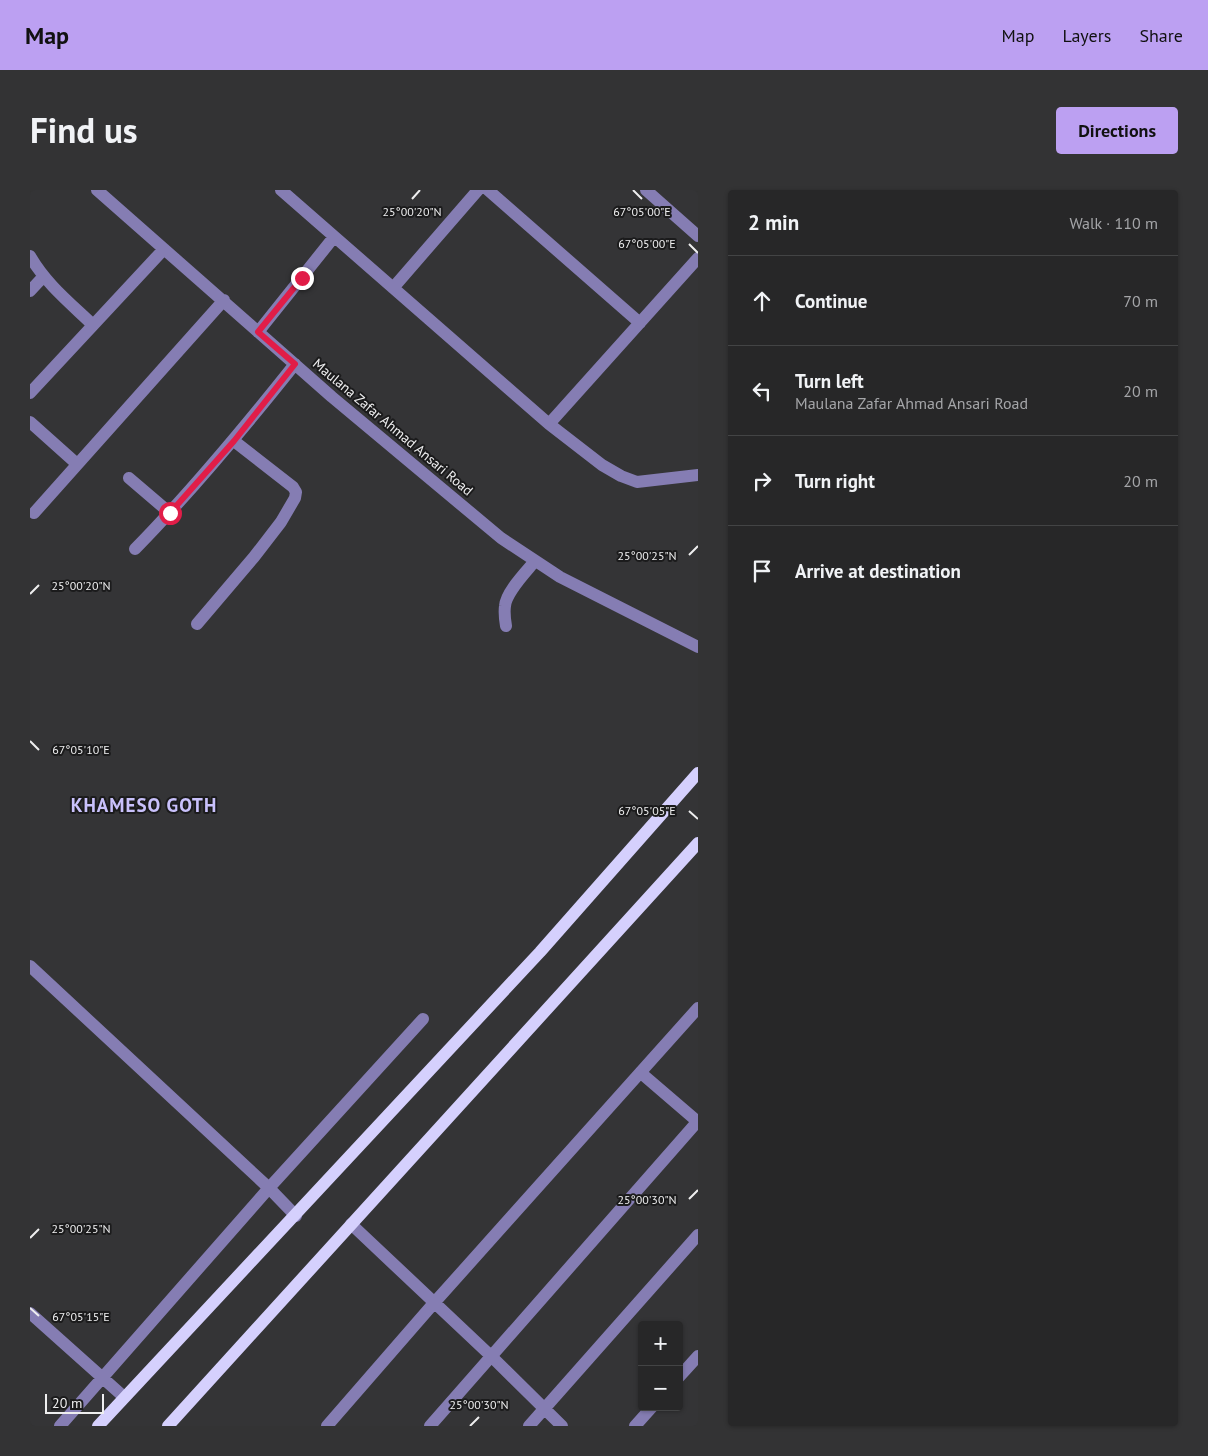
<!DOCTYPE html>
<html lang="en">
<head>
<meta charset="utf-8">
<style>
  body { margin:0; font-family:"PT Sans",sans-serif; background:#333334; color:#f1f3f6 }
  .controls { position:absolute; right:15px; bottom:15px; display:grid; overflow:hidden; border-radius:5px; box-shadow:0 1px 4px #0004 }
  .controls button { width:45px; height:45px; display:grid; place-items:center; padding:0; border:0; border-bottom:1px solid #434445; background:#272728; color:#f1f3f6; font:25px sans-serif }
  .scale { position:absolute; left:15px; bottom:12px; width:59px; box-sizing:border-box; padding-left:5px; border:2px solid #eeeeef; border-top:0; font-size:14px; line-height:18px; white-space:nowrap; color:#eeeeef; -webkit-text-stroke:4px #1b1b1c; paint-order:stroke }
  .stop { position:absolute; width:15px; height:15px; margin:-11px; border:4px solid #e11d48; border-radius:50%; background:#fff }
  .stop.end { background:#e11d48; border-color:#fff; box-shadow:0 1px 5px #0008 }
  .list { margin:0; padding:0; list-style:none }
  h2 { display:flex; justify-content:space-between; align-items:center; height:65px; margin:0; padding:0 20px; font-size:21px }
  h2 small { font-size:16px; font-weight:400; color:#a4a5a8 }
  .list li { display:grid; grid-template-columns:32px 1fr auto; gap:15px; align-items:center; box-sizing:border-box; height:90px; padding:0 20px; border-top:1px solid #434445 }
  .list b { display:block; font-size:19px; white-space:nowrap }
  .list p { margin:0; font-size:16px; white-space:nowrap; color:#a4a5a8 }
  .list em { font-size:16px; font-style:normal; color:#a4a5a8 }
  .icon { flex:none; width:28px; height:28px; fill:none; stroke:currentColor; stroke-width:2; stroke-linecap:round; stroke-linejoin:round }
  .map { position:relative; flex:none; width:668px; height:1236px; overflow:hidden; border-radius:5px }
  header { display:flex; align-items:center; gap:30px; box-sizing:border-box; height:70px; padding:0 25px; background:#bca0f2; color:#111 }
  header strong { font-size:24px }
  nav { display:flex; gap:28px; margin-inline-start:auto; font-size:18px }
  .intro { display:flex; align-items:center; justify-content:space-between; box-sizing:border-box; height:120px; padding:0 30px }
  h1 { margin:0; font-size:35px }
  .button { padding:12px 22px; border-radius:5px; background:#bca0f2; color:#111; font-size:18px; font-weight:700 }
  main { display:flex; gap:30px; padding:0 30px }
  aside { flex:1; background:#272728; border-radius:5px; box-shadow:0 1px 4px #0004 }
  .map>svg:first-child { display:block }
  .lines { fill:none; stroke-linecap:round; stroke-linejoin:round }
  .minor { stroke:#857db3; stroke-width:12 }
  .major { stroke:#d5d0fd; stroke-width:12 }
  .route { stroke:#e11d48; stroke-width:6 }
  .ticks { fill:none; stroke:#eeeeef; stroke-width:2 }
  .labels { text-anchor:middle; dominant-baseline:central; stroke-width:4; stroke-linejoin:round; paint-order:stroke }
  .street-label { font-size:14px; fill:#eeeeef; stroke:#1b1b1c }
  .district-label { font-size:19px; font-weight:bold; letter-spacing:1px; fill:#c9c1fb; stroke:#1b1b1c }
  .ticks-label { font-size:12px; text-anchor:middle; fill:#eeeeef; stroke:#1b1b1c; stroke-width:4; stroke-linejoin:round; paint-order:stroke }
</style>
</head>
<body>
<header>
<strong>Map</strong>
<nav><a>Map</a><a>Layers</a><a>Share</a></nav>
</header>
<div class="intro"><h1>Find us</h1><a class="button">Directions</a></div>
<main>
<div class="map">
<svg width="668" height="1236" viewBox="0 0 668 1236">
  <rect width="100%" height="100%" fill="#343436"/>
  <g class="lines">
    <!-- minor -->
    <path class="minor" d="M67 0 302 207 471 348 530 387 668 457
      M251 0 519 234 572 275 591 286 607 292 668 285
      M458 0 610 133
      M616 0 668 46
      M0 66C16 94 40 113 63 135
      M363 98 448 0
      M0 101 13 87
      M228 142 304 47
      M0 203 134 59
      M0 232 47 274
      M519 234 668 68
      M99 288 140 323
      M4 323 194 110
      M105 359C162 301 214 238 265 174
      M167 434 224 367 251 332 265 308 266 302 263 297 204 251
      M476 436C475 430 474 423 475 416 476 402 496 382 505 371
      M0 776 239 998 266 1026
      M611 883 668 932
      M321 1034 461 1166 532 1236
      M0 1123 94 1207
      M649 1187 668 1166
      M30 1236 239 998 393 829
      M297 1236 404 1113 668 818
      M400 1236 668 931
      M499 1236 668 1045
      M605 1236 622 1217"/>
    <!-- major -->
    <path class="major" d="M68 1236 510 762 668 583
      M138 1236 668 653"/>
  </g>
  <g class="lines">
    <!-- route -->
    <path class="route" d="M140 323 204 251 265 174 228 142 272 88"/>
  </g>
  <!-- ticks -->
  <path class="ticks" d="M603 0 612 9M382 9 390 0M659 54 668 63M659 365 668 356M0 404 9 395M0 551 9 560M659 621 668 629M659 1009 668 1000M0 1048 9 1039M0 1118 9 1126M440 1236 449 1227"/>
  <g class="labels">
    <!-- street labels -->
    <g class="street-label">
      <text transform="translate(363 237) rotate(40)">Maulana Zafar Ahmad Ansari Road</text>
    </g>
    <!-- district labels -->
    <g class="district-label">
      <text x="114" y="615">KHAMESO GOTH</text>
    </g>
  </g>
  <g class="ticks-label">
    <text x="612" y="26">67°05'00"E</text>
    <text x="382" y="26">25°00'20"N</text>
    <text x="617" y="58">67°05'00"E</text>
    <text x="617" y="370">25°00'25"N</text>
    <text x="51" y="400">25°00'20"N</text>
    <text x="51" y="564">67°05'10"E</text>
    <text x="617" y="625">67°05'05"E</text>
    <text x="617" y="1014">25°00'30"N</text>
    <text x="51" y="1043">25°00'25"N</text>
    <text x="51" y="1131">67°05'15"E</text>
    <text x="449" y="1219">25°00'30"N</text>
  </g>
</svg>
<div class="controls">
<button>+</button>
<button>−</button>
</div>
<div class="scale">20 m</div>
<div class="stop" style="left:140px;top:323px"></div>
<div class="stop end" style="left:272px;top:88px"></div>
</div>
<aside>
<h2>2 min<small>Walk · 110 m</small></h2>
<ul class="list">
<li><svg class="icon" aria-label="ahead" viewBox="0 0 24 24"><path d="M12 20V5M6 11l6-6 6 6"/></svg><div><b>Continue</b></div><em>70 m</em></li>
<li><svg class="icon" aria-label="left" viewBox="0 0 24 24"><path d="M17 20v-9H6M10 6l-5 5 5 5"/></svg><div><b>Turn left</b><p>Maulana Zafar Ahmad Ansari Road</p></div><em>20 m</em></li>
<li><svg class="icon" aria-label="right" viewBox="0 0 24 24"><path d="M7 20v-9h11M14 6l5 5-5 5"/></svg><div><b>Turn right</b></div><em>20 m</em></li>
<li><svg class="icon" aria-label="arrive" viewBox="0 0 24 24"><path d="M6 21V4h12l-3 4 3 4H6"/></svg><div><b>Arrive at destination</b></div></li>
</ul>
</aside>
</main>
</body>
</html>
